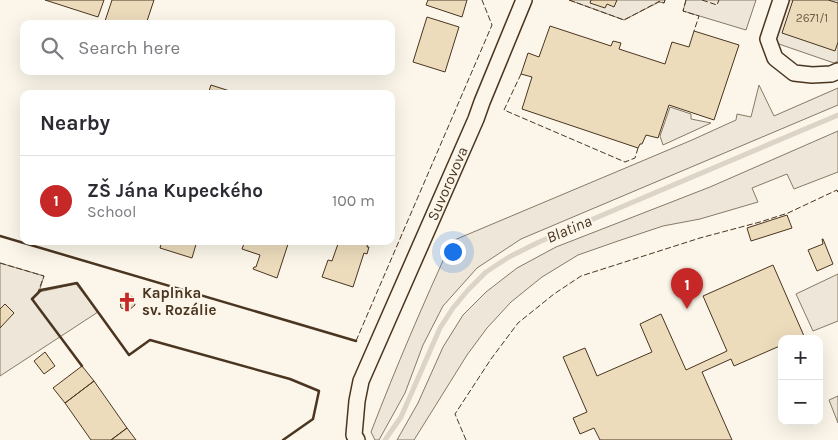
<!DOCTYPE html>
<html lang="en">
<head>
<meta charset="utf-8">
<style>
  body { margin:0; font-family:Karla,sans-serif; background:#f2f2f3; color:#2b2b33 }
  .controls { position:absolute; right:15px; bottom:15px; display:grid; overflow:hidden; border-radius:10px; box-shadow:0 5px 20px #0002 }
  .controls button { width:45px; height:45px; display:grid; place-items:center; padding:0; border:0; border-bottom:1px solid #e1e1e2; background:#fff; color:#2b2b33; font:25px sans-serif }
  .you { position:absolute; left:452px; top:251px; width:18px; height:18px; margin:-12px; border:4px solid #fff; border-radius:50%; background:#1a73e8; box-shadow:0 0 0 8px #1a73e833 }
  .badge { display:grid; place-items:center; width:32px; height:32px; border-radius:50%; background:#c62828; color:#fff; font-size:16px; font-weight:700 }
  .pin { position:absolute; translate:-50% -41px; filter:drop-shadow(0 1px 2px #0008) }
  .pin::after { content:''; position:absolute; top:26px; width:18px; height:15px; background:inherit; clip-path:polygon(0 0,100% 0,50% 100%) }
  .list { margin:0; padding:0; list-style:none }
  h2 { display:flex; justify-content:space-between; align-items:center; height:65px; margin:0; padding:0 20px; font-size:21px }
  h2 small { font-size:16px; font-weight:400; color:#7c7c81 }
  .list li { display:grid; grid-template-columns:32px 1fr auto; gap:15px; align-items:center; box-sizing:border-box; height:90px; padding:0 20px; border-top:1px solid #e1e1e2 }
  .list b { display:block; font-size:19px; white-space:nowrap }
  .list p { margin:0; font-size:16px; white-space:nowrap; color:#7c7c81 }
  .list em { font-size:16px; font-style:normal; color:#7c7c81 }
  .icon { flex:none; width:28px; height:28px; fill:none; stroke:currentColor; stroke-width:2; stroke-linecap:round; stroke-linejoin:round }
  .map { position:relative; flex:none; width:838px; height:440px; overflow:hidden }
  .search { position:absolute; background:#fff; box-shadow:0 5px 20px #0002; left:20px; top:20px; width:375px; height:55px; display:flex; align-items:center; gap:12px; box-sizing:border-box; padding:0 18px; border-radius:10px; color:#7c7c81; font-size:19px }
  .panel { position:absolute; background:#fff; box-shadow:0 5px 20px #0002; left:20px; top:90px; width:375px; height:155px; border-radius:10px }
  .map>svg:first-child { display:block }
  .green { fill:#ede6d9; stroke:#887966 }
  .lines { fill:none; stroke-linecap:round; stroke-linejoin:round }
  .stream { stroke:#dcd4c6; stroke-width:5 }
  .building { fill:#ecdcbc; stroke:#4a3520 }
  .street-casing { stroke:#4a3520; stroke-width:18 }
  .street { stroke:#fbf6e9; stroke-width:15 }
  .fence { stroke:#4a3520; stroke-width:1; stroke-dasharray:6 2.5; stroke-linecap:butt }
  .wall { stroke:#4a3520; stroke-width:2.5 }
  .labels { text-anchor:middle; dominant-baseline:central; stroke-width:4; stroke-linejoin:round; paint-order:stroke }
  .number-label { font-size:12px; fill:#725f47 }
  .street-label { font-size:15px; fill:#4a3520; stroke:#fbf6e9 }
  .poi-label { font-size:15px; font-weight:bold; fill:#4a3520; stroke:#fbf6e9; text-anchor:start }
  .water-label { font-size:16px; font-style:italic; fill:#4a3520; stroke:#fbf6e9 }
</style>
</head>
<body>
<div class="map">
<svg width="838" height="440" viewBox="0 0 838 440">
  <rect width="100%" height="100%" fill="#fbf6e9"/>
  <!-- green -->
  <path class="green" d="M569 0H665L664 3 659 2 624 20Z
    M686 0H756L746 30 683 11Z
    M783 0H838V61L834 63 776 43 772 39Z
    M759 85 774 116 838 88V105L521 239 477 268 443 306 423 345 405 393 379 440H375L371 432C396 367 423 304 452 241L692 140 736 120 737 114 751 117Z
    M670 107 691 114V119L711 123 663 145 660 136Z
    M838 131V172L794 189 787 174 752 188 758 202 700 219 663 226 618 241 578 255 542 277 511 302 487 328 467 355 414 440H397L418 403 443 347 463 315 486 292 517 268 556 247 710 187Z
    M0 263 44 276 39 292 76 284 98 312 0 376Z
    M838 274V321L813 331 796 294Z
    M838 396V423L829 400Z"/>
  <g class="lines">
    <!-- stream -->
    <path class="stream" d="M385 440 401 417 440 328 453 308 468 290 486 272 509 257 539 242 838 115"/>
  </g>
  <!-- building -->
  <path class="building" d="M45 0H104L98 17Z
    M112 0H154L146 24H104Z
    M428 0H467L462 17 426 5Z
    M591 0H617L614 7 607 4 605 8 590 3Z
    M793 0H828L838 3V42L835 51 782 33Z
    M427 17 459 27 445 72 413 62Z
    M550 26 611 46 613 41 621 43 619 49 665 64 672 42 689 47 694 31 739 45 714 120 669 105 658 138 646 135 642 144H640L638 148 522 109 532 77 521 74 528 53 539 57Z
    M211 85 239 94H208Z
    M787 215 792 228 751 241 747 228Z
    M822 239H823L833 264 817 271 808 250 823 244Z
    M162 241H197L192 258 160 248Z
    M245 241H289L277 278 253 269 254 267H256L260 255 242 249Z
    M339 241H368L367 247H369L367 254 364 253 353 287 322 277 328 260 332 261Z
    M773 265 804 336 797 339H782V345L734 366 731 359 702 372 732 440H600L594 428 580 434 573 418 587 412 563 357 585 348 597 376 652 352 640 324 661 314 686 370 727 351 703 296Z
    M126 294 133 297 135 305 129 310 121 308 120 300Z
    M5 304 14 313 0 328V309Z
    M45 352 55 366 44 374 34 361Z
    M82 366 94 381 65 403 53 388Z
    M94 381 127 428 111 440H91L65 403Z
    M127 428 136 440H111Z"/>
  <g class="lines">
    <defs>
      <g id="street">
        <path d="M781 0 768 39 775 58 794 73 812 75 831 74 838 71"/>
        <path id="s1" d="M357 440 354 435 357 401 361 381 476 119 482 102 524 0"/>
      </g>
    </defs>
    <!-- street casing -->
    <use href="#street" class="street-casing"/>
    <!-- street -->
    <use href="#street" class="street"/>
    <!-- fence -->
    <path class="fence" d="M569 0 624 20 660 1 664 3 665 0
      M686 0 683 11 699 16 694 31
      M702 0 717 5 719 0
      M521 74 504 110 625 162 635 158 638 148
      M0 263 44 276 38 292
      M356 341 492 25 482 0
      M466 440 455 414 491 359 518 323 554 294 581 276 700 238 760 222 788 213 837 190 838 193"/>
    <!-- wall -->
    <path class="wall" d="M0 236 356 341
      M82 366 32 299 41 290 77 283 129 355 150 340 290 379 319 391 313 419 283 440"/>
  </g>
  <!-- icons -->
  <defs>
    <symbol id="church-bare" viewBox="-9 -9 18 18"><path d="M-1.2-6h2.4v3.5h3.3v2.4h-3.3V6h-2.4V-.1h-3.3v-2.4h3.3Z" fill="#c62828" stroke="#fbf6e9" stroke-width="2.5" paint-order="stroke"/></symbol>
  </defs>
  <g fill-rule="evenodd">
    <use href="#church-bare" x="113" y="288" width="28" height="28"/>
  </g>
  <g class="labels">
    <!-- number labels -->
    <g class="number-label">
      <text x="812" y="18">2671/1</text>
    </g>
    <!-- street labels -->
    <g class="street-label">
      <text stroke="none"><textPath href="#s1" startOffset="276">Suvorovova</textPath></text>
    </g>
    <!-- poi labels -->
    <g class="poi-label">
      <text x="142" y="293">Kaplnka<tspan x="142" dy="17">sv. Rozálie</tspan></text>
    </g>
    <!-- water labels -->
    <g class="water-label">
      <text transform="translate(569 229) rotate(-23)">Blatina</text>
    </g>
  </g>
</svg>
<div class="controls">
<button>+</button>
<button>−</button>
</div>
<div class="you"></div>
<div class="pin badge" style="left:687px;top:309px">1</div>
<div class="search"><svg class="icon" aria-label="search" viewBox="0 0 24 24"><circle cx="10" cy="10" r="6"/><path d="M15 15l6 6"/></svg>Search here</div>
<section class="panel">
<h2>Nearby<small></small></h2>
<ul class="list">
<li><span class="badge">1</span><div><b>ZŠ Jána Kupeckého</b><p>School</p></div><em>100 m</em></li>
</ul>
</section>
</div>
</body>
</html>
